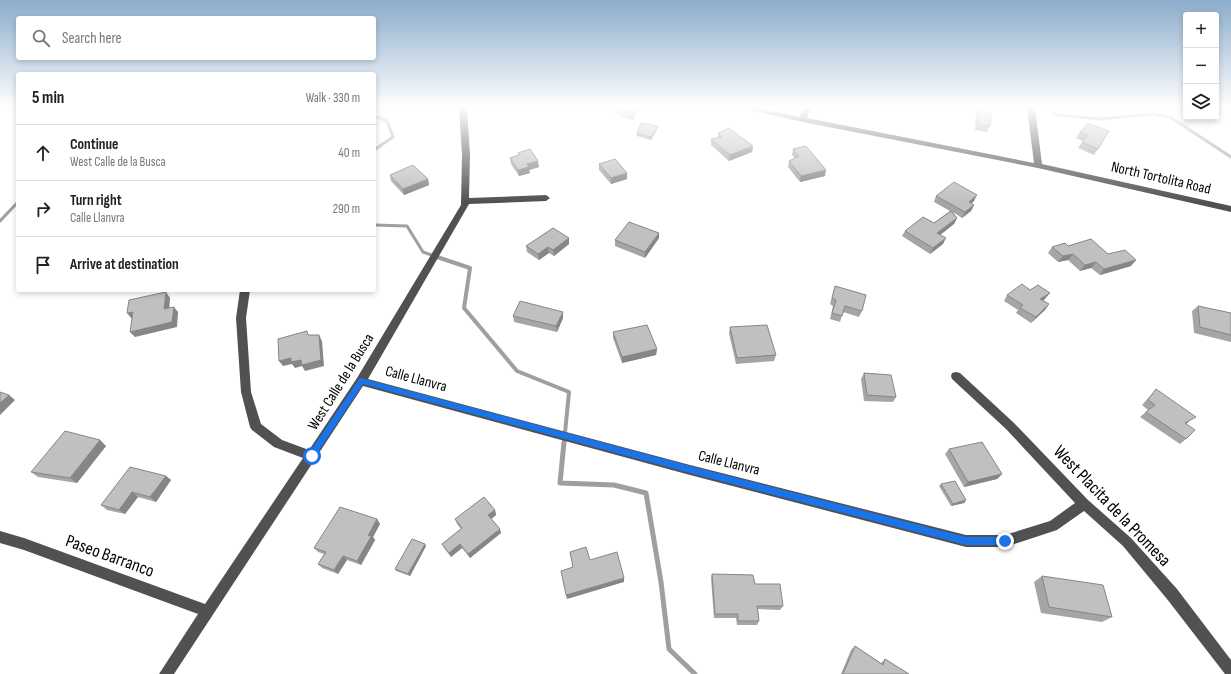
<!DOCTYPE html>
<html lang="en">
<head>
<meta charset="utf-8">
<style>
  body { margin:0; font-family:"Sofia Sans Condensed",sans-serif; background:#f6f6f6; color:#222 }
  .controls { position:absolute; right:12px; top:12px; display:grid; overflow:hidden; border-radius:4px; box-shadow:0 2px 6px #0003 }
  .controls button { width:36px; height:36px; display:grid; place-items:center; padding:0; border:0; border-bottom:1px solid #e0e0e0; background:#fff; color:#222; font:20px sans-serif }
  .stop { position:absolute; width:12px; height:12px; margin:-9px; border:3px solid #1a73e8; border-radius:50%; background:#fff }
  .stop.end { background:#1a73e8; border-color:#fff; box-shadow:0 1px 4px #0008 }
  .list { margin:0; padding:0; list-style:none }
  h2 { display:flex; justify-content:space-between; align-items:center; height:52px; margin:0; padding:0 16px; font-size:17px }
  h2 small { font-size:13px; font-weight:400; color:#767676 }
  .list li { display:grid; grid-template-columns:26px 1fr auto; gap:12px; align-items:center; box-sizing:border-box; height:56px; padding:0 16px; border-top:1px solid #e0e0e0 }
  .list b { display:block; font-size:15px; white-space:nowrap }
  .list p { margin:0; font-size:13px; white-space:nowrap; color:#767676 }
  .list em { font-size:13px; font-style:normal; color:#767676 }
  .icon { flex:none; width:22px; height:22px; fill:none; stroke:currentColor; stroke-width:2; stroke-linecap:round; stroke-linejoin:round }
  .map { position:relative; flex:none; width:1231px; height:674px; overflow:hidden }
  .search { position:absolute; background:#fff; box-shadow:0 2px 6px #0003; left:16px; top:16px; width:360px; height:44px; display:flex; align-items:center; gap:10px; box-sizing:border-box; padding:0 14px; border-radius:4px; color:#767676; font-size:15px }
  .panel { position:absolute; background:#fff; box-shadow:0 2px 6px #0003; left:16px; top:72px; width:360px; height:220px; border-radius:4px }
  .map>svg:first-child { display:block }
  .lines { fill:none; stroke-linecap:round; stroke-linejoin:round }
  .stream-far2 { stroke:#9f9f9f; stroke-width:3 }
  .stream-far1 { stroke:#9f9f9f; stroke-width:4 }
  .stream { stroke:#9f9f9f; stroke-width:5 }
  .minor { fill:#515151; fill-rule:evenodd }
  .wall { fill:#a5a5a5 }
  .shaded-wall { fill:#868686 }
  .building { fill:#c0c0c0; stroke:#868686 }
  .route { fill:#1a73e8 }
  .labels { text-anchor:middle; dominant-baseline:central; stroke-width:3.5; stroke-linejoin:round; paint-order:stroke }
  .street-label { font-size:15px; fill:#000; stroke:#fff }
  .near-street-label { font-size:18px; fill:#000; stroke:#fff }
</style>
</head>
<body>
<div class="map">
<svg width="1231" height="674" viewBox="0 0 1231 674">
  <rect width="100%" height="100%" fill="#fff"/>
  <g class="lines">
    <!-- stream-far2 -->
    <path class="stream-far2" d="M1047 107 1057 115 1101 119 1153 114 1170 117 1231 157
      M374 116 387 121 393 137 374 150
      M0 221 18 202
      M374 225 407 226 423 252 437 257"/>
    <!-- stream-far1 -->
    <path class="stream-far1" d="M434 256 470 268 464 308 517 371 569 392 564 443"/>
    <!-- stream -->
    <path class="stream" d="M564 442 560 483 614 485 646 493 661 582 669 649 695 674"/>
    <!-- minor -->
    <path class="minor" d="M459 107H467L470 155 469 198 546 195 550 198 546 201 469 204 368 379 690 465 966 535H1005L1050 521 1075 503 1006 429 952 379 951 376 952 373 956 372 960 373 1014 423 1088 500 1131 538 1177 589 1231 660V674H1225L1167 599 1123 546 1084 511 1057 530 1005 547H966L690 475 363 386 174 674H159L198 614 24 550 0 543V531L24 538 205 604 303 458 274 447 252 430 250 427 241 392 236 318 240 290H250L246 318 251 392 261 424 282 440 309 450 357 378 461 205 462 155Z
      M737 107H753L800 117 803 107H811L807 118 1034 163 1027 107H1035L1042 164 1231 206V212L1038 168 803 122Z"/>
  </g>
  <!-- wall -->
  <path class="wall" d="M611 107H640L633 120 621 117V114L611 112Z
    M977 107H992L990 126 987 132 975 130 976 110Z
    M1224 107H1231V110Z
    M1088 123 1098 149 1094 155 1078 148 1083 141 1076 138 1080 132Z
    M658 126 657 129 651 140 637 136V134Z
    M718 133 753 146 752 152 729 161 711 145V139L718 138Z
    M793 149 825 176 800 182 788 167 789 161 795 158 792 155Z
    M518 153 539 167 529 170 530 173 519 176 511 164 510 158 518 156Z
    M599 164 627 179 611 184 599 170Z
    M390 175 428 179 429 185 404 195 391 181Z
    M936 196 974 201 971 203 974 205 971 211 962 218 953 212 957 218 954 224 940 235 943 244 930 254 902 236 905 231 934 223 950 211 934 202Z
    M569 238V244L554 256 549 253 539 260 527 252 526 246Z
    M659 238 645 258 615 246V240Z
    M1068 246 1108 254 1131 266 1100 275 1091 268 1080 271 1068 260 1058 262 1048 253 1052 247Z
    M835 286 862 311 859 317 843 312 840 322 830 319 833 306 830 304Z
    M1030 290 1045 299 1043 300 1049 304 1045 310 1031 323 1016 313 1018 310 1004 301 1007 295Z
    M1198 306 1231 313V342L1194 333 1192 311Z
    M513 316 563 318 557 332 514 322Z
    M730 327 776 355 774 361 736 364 729 333Z
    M613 332 657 349 656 355 622 363 613 338Z
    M864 373 896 397 893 402 864 401 861 379Z
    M1156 389 1189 422 1186 424V439L1180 444 1140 417 1148 410 1142 405 1151 395Z
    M100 440 106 446 77 483 38 477 31 472Z
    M949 449 1002 474 997 479 964 487 945 454Z
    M166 476 171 480 156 502 138 497 125 514 107 510 101 505Z
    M941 484 966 500 964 503 951 506 939 486Z
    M495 510 496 515 491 519 501 533 470 558 462 548 451 557 444 548 442 544 461 529 457 524 455 519Z
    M377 519 380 524 373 537 375 540 361 565 347 560 338 574 322 568 318 564 324 554 318 552 314 548Z
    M426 546 410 576 396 571 395 569Z
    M712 574 755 584 783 606 780 610 758 609 759 621 757 625H737L736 618H714L711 578Z
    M1042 576 1112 617 1102 622 1041 613 1034 582Z
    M855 646 881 663 885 659 909 674H841L851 650Z"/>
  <!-- shaded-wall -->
  <path class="shaded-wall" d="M635 107H640L633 120V111Z
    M658 126 657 129 651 140V137Z
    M753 146 752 152 729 161 730 155Z
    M538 161 539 167 529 170 530 173 519 176 518 170 527 164Z
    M826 170 825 176 800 182 801 176Z
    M627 173V179L611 184V178Z
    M428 179 429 185 404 195 403 189Z
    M977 195 974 201 966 208 969 202Z
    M974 205 971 211 962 218 965 212Z
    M957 218 954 224 935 239 937 233Z
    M659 233V238L645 258V252Z
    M569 238V244L554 256 553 250Z
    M946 238 943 244 930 254 933 248Z
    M548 247 549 253 539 260 538 254Z
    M1073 254 1068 260 1058 262 1063 256Z
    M1136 260 1131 266 1100 275 1104 269Z
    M1096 262 1091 268 1080 271 1085 265Z
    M166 292 170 298 169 315 164 309Z
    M1050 293 1045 299 1036 305 1040 299Z
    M1049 304 1045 310 1031 323 1036 317Z
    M174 307 178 312 177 327 135 337 130 332Z
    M133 312 132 319 127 313Z
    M563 312V318L557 332 556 326Z
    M319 335 322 341 324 366 305 371 302 366 295 368 292 364 283 366 279 361Z
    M657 349 656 355 622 363V357Z
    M9 395 15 400 0 415V403Z
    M100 440 106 446 77 483 70 478Z
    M1002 474 997 479 964 487 968 482Z
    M166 476 171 480 156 502 150 497Z
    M132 492 138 497 125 514 119 510Z
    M966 500 964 503 951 506 953 504Z
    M495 510 496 515 490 520 488 515Z
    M377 519 380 524 373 537 375 540 361 565 357 561 368 536Z
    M500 529 501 533 470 558 468 554Z
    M425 544 426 546 410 576 408 574Z
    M460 544 462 548 451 557 449 553Z
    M343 556 347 560 338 574 334 570Z
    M624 578V582L567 599 566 595Z"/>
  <!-- building -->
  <path class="building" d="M622 107H635L633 111 621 109Z
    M978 107H992L990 126 978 124Z
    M641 123 658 126 651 137 637 134Z
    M1088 123 1109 131 1098 149 1082 142 1088 135 1080 132Z
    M729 128 753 146 730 155 711 139 722 137 718 133Z
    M806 146 826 170 801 176 789 161 799 156 793 149Z
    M530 149 538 161 527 164 529 167 518 170 510 158 519 155 518 153Z
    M615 159 627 173 611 178 599 164Z
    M413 165 428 179 403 189 390 175Z
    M954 182 977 195 969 202 974 205 965 212 936 196Z
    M951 211 957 218 937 233 946 238 933 248 905 231 923 217 934 223Z
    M629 222 659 233 645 252 615 240Z
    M553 228 569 238 553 250 548 247 538 254 526 246Z
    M1091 239 1108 254 1125 250 1136 260 1104 269 1096 262 1085 265 1073 254 1063 256 1052 247 1065 243 1068 246Z
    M1022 284 1030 290 1038 285 1050 293 1040 299 1049 304 1036 317 1020 308 1023 305 1007 295Z
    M835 286 866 295 862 311 845 306 842 316 832 313 836 300 832 298Z
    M166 292 164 309 174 307 172 322 130 332 133 312 127 313 129 300Z
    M520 301 563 312 556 326 513 316Z
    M1198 306 1231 313V335L1200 327Z
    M647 325 657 349 622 357 613 332Z
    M767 325 776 355 737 358 730 327Z
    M307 331 308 335H319L321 360 302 365 301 360 291 362V358L279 361 278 339Z
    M864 373 891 375 896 397 867 395Z
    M1156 389 1196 417 1185 423 1195 430 1186 439 1146 412 1155 405 1148 400Z
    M0 392 9 395 0 403Z
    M65 431 100 440 70 478 31 472Z
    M982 442 1002 474 968 482 949 449Z
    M130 467 166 476 150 497 132 492 119 510 101 505Z
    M955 481 966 500 953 504 941 484Z
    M484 497 495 510 488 515 500 529 468 554 460 544 449 553 442 544 462 528 455 519Z
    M340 507 377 519 368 536 372 535 357 561 343 556 334 570 318 564 326 552 314 548Z
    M412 539 425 544 408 574 395 569Z
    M586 547 590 560 617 552 624 578 566 595 561 571 573 567 570 552Z
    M712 574 753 575 755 584H780L783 606H757L759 621H738V614H715Z
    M1042 576 1103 585 1112 617 1049 607Z
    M855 646 883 665 885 659 909 674H843Z"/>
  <!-- sky -->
  <linearGradient id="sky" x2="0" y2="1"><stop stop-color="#8baccb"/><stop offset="0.53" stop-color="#fff"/><stop offset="1" stop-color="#fff" stop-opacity="0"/></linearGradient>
  <rect width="1231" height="202" fill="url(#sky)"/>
  <!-- route -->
  <path class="route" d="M361 378 690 466 966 537H1005L1009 541 1005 545H966L690 473 363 384 314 458H309V453L359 379Z"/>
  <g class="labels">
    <!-- street labels -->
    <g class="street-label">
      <text transform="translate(1161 178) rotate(13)">North Tortolita Road</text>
      <text transform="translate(416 379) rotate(15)">Calle Llanvra</text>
      <text transform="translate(341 382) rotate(-58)">West Calle de la Busca</text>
      <text transform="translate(729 463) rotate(14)">Calle Llanvra</text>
    </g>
    <!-- near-street labels -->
    <g class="near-street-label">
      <text transform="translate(1112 506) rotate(46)">West Placita de la Promesa</text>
      <text transform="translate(110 556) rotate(20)">Paseo Barranco</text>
    </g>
  </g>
</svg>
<div class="controls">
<button>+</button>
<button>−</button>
<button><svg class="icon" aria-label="layers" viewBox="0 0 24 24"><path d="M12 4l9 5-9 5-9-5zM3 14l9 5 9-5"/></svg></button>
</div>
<div class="stop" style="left:312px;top:456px"></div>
<div class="stop end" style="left:1005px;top:541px"></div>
<div class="search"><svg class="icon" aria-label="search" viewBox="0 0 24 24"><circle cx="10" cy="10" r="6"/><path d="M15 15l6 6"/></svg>Search here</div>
<section class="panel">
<h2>5 min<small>Walk · 330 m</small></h2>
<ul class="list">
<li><svg class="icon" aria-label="ahead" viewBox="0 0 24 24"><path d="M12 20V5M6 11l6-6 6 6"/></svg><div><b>Continue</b><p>West Calle de la Busca</p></div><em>40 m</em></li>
<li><svg class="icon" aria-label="right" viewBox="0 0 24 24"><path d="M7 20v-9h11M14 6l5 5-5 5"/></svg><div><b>Turn right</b><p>Calle Llanvra</p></div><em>290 m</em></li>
<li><svg class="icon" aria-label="arrive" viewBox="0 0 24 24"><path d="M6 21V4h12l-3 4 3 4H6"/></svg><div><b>Arrive at destination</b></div></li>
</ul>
</section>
</div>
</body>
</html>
